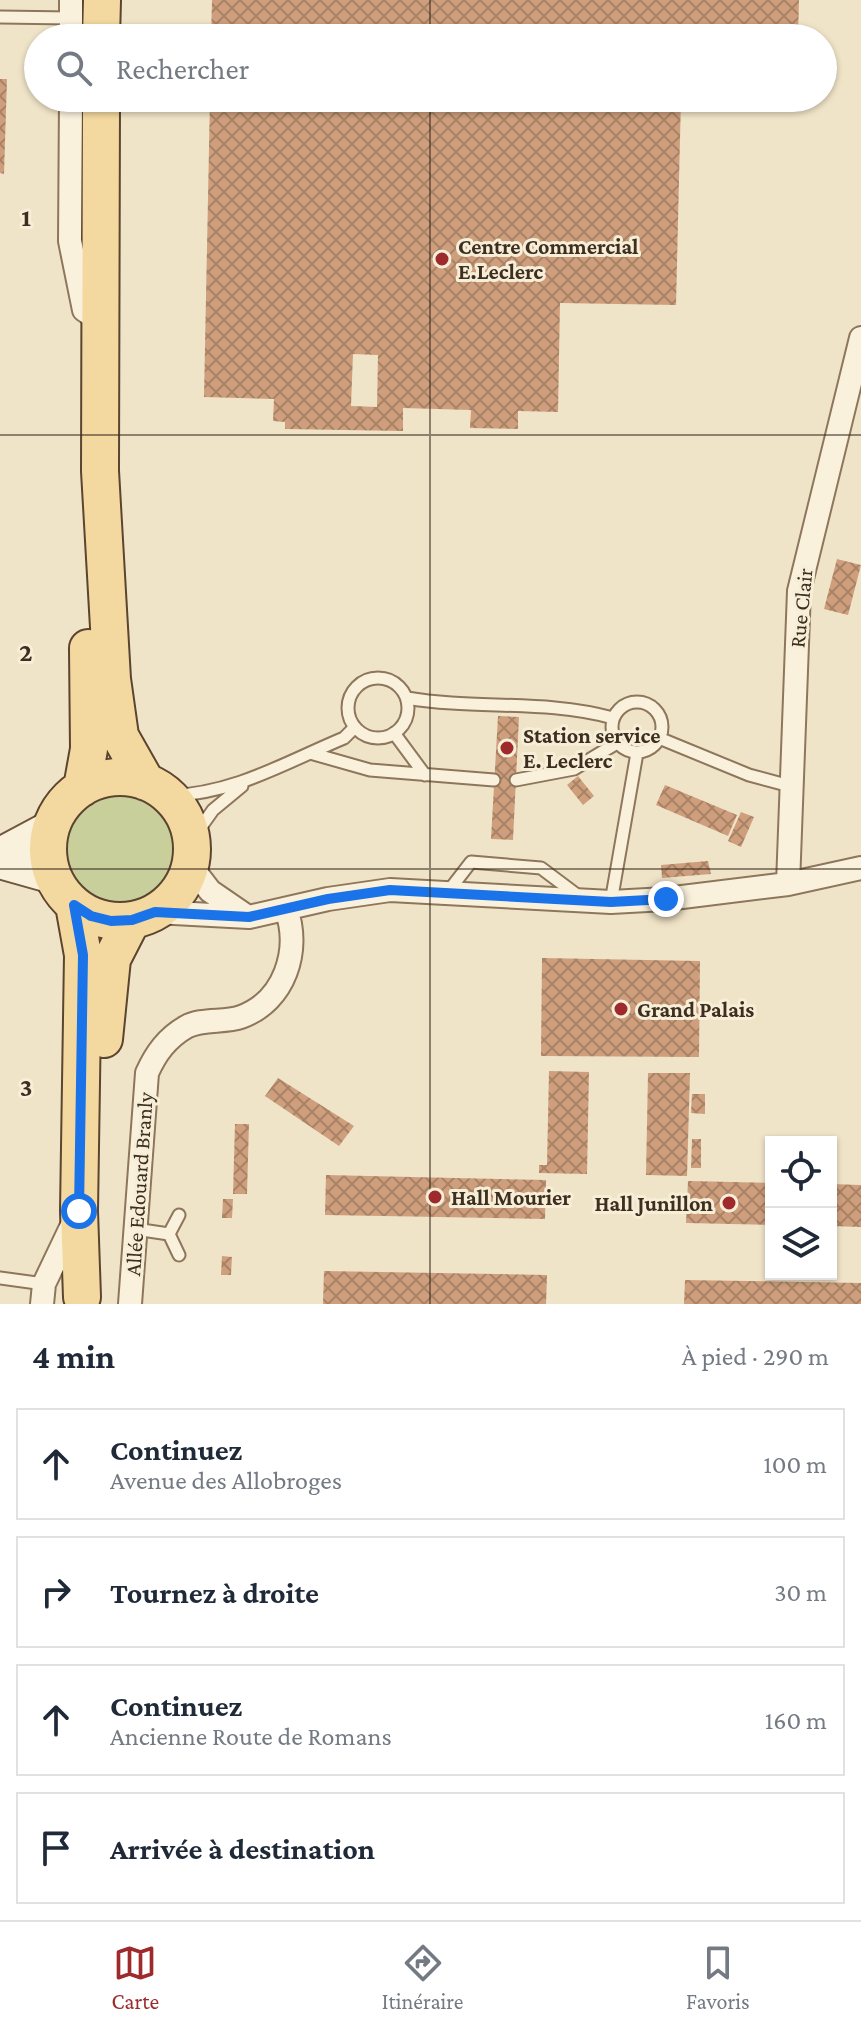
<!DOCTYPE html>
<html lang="fr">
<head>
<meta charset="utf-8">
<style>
  body { margin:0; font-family:"Crimson Pro",serif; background:#f6f6f7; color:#1f2937 }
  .controls { position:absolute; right:24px; bottom:24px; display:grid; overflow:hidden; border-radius:0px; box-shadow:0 2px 6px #0004 }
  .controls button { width:72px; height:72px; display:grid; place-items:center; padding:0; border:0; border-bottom:2px solid #e0e1e3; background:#fff; color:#1f2937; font:40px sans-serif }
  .stop { position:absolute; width:24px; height:24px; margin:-18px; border:6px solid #1a73e8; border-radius:50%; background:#fff }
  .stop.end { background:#1a73e8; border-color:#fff; box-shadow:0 2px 8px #0008 }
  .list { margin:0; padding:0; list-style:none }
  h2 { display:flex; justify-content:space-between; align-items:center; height:104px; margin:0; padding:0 32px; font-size:34px }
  h2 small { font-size:26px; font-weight:400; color:#747a83 }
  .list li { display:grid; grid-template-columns:52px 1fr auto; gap:24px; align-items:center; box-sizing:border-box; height:112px; margin:0 16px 16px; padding:0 16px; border:2px solid #e0e1e3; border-radius:0px }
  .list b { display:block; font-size:30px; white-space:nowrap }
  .list p { margin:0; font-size:26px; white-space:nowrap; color:#747a83 }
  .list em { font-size:26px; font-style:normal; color:#747a83 }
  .icon { flex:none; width:44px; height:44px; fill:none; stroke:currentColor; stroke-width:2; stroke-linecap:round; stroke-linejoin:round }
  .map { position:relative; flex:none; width:861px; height:1304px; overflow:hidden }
  .search { position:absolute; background:#fff; box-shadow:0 2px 6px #0004; left:24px; right:24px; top:24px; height:88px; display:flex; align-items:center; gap:20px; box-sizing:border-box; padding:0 28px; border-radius:44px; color:#747a83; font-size:30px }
  .sheet { height:616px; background:#fff }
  nav { display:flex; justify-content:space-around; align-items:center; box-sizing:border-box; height:112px; border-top:2px solid #e0e1e3; background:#fff; font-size:22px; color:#747a83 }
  nav a { display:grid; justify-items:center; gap:4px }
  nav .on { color:#9e2a2b }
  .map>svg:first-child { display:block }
  .green { fill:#c9cf9b }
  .building { fill:url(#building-cross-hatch); fill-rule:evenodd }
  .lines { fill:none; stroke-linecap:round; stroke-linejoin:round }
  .lane-casing { stroke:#8d765c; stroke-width:15 }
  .street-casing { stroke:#8d765c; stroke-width:26 }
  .secondary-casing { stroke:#6f573f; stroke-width:36 }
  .primary-casing { stroke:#5b4430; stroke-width:40 }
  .lane { stroke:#faf1dc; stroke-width:11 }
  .street { stroke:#faf1dc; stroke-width:22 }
  .secondary { stroke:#faf1dc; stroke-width:32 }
  .primary { stroke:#f3d9a0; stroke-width:36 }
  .route { stroke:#1a73e8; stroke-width:10 }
  .grid { fill:none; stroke:#3d2e20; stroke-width:2; stroke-opacity:0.55 }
  .poi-dot { fill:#9e2a2b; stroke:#f7eed8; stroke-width:3 }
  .labels { text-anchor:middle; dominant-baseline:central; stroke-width:6; stroke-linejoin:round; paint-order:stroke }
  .poi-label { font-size:22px; font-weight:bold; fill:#3d2e20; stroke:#f7eed8; text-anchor:start }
  .street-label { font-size:22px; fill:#3d2e20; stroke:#f7eed8 }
  .grid-label { font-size:26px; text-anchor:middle; font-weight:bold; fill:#3d2e20; stroke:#f7eed8; stroke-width:6; stroke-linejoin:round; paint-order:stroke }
</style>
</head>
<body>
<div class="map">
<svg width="861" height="1304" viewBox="0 0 861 1304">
  <defs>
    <pattern id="building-cross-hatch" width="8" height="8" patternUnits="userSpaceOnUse" patternTransform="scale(2)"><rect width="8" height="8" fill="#cf9f7d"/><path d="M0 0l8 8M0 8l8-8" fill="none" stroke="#a98266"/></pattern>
  </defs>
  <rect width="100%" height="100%" fill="#f0e4c8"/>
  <!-- green -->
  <path class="green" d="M63 851a56 56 0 1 1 112 0a56 56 0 1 1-112 0Z"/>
  <!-- building -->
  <path class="building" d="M212 0H799L798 38H211Z
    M0 79H7L4 174 0 173Z
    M210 98H681L676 305 560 303 558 412 518 411V429L470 428 471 410 403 408V431L285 429V422L273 421 274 399 204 397ZM353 354 378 355 377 407 351 406Z
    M837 559 861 565 848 615 824 609Z
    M498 716 519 717 513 840 491 839Z
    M578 776 594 796 583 805 567 785Z
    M665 785 737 815 728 836 656 805Z
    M741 812 754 817 741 847 728 841Z
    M708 861 711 874 662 878 661 865Z
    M542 958 700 961 699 1057 541 1056Z
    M549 1071 589 1072 587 1174 539 1173V1165H547Z
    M648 1073H690L687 1176 646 1175Z
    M278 1078 354 1126 339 1146 265 1096Z
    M692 1094H705V1114L691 1113Z
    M235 1124H249L247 1194H233Z
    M692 1139H701V1168H691Z
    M326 1175 546 1180 545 1219 325 1215Z
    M688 1181 771 1183V1225L686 1223Z
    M831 1184 861 1185V1227L831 1226Z
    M223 1199H233L232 1218H222Z
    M222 1256 232 1257 231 1275H221Z
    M324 1271 547 1275 546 1304H323Z
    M685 1280 861 1283V1304H684Z"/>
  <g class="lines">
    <defs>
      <path id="lane" d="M0 17 71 18
        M348 708a30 30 0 1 1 60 0a30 30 0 1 1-60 0Z
        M407 698C475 710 545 699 613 718
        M612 727a25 25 0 1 1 50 0a25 25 0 1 1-50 0Z
        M394 733 425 775
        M659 738 749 775 790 786
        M310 753 370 770 494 780
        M516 780 574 769 617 743
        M169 796C236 793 284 763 344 738L355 727
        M191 841 213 810 242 786
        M447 893 471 862 541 868 581 898
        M611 902 637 753
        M135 1229 169 1234 179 1255
        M169 1234 179 1215
        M0 1278 44 1284"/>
      <path id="street" d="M71 38V0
        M71 98 70 241 84 310 99 320
        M190 865 210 891 245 915
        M788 884 799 591 861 338
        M155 912 249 917 328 899 390 890 611 902 666 899 788 884 861 868
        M42 1304 44 1284 75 1219
        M130 1304 147 1073C156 1053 167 1038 186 1027 202 1018 224 1023 241 1017 285 1001 301 950 286 909"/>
      <path id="secondary" d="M0 854 51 827
        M0 862 53 877"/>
      <path id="primary" d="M101 38 102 0
        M101 98 100 471 112 679 120 736 146 782
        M48 849a72 72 0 1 1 144 0a72 72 0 1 1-144 0Z
        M82 788 89 749 88 648
        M74 905 83 955 79 1211 82 1297
        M104 1039 112 959 132 920"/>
    </defs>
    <!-- lane casing -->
    <use href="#lane" class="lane-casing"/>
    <!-- street casing -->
    <use href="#street" class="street-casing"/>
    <!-- secondary casing -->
    <use href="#secondary" class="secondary-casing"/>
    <!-- primary casing -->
    <use href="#primary" class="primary-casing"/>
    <!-- lane -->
    <use href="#lane" class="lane"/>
    <!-- street -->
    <use href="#street" class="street"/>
    <!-- secondary -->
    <use href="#secondary" class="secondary"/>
    <!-- primary -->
    <use href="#primary" class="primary"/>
  </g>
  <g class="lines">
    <!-- route -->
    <path class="route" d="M79 1211 83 955 74 905 91 916 111 921 132 920 155 912 249 917 328 899 390 890 611 902 666 899"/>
  </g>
  <!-- grid -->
  <path class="grid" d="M430 0V38M430 98V1304M0 435H861M0 869H861"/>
  <!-- markers -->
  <g class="poi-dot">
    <circle cx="442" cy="259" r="8"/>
    <circle cx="507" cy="748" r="8"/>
    <circle cx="621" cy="1009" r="8"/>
    <circle cx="435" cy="1197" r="8"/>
    <circle cx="729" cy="1203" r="8"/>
  </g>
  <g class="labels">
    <!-- poi labels -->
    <g class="poi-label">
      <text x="458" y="246">Centre Commercial<tspan x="458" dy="25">E.Leclerc</tspan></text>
      <text x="523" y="735">Station service<tspan x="523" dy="25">E. Leclerc</tspan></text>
      <text x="637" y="1009">Grand Palais</text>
      <text x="451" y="1197">Hall Mourier</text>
      <text x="713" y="1203" text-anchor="end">Hall Junillon</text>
    </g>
    <!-- street labels -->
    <g class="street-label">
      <text transform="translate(801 608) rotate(-84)">Rue Clair</text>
      <text transform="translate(139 1184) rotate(-86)">Allée Edouard Branly</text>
    </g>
  </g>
  <g class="grid-label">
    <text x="26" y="226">1</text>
    <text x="26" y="661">2</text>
    <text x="26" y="1096">3</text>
  </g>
</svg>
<div class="controls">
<button><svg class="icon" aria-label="locate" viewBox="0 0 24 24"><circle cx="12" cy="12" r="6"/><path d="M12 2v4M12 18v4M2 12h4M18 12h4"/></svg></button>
<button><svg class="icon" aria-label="layers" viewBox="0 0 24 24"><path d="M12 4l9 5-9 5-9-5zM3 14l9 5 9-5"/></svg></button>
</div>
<div class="stop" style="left:79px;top:1211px"></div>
<div class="stop end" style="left:666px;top:899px"></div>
<div class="search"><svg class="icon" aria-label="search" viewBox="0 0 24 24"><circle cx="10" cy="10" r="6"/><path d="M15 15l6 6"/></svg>Rechercher</div>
</div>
<section class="sheet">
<h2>4 min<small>À pied · 290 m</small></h2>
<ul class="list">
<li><svg class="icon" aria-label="ahead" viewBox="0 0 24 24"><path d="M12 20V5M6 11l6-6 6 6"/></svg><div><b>Continuez</b><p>Avenue des Allobroges</p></div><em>100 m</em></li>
<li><svg class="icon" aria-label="right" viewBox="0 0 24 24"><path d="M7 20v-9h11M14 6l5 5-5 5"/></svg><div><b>Tournez à droite</b></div><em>30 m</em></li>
<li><svg class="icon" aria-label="ahead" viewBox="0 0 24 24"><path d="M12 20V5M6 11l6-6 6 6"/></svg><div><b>Continuez</b><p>Ancienne Route de Romans</p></div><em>160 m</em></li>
<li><svg class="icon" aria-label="arrive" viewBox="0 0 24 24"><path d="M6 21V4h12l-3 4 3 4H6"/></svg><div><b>Arrivée à destination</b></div></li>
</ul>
</section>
<nav>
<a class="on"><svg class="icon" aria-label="map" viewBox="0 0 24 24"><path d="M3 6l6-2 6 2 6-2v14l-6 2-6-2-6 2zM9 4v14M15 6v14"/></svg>Carte</a>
<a><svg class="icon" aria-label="directions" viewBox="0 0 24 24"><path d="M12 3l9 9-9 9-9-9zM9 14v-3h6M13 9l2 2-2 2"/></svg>Itinéraire</a>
<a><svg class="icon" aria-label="saved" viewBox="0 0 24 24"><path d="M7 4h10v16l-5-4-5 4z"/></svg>Favoris</a>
</nav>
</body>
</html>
